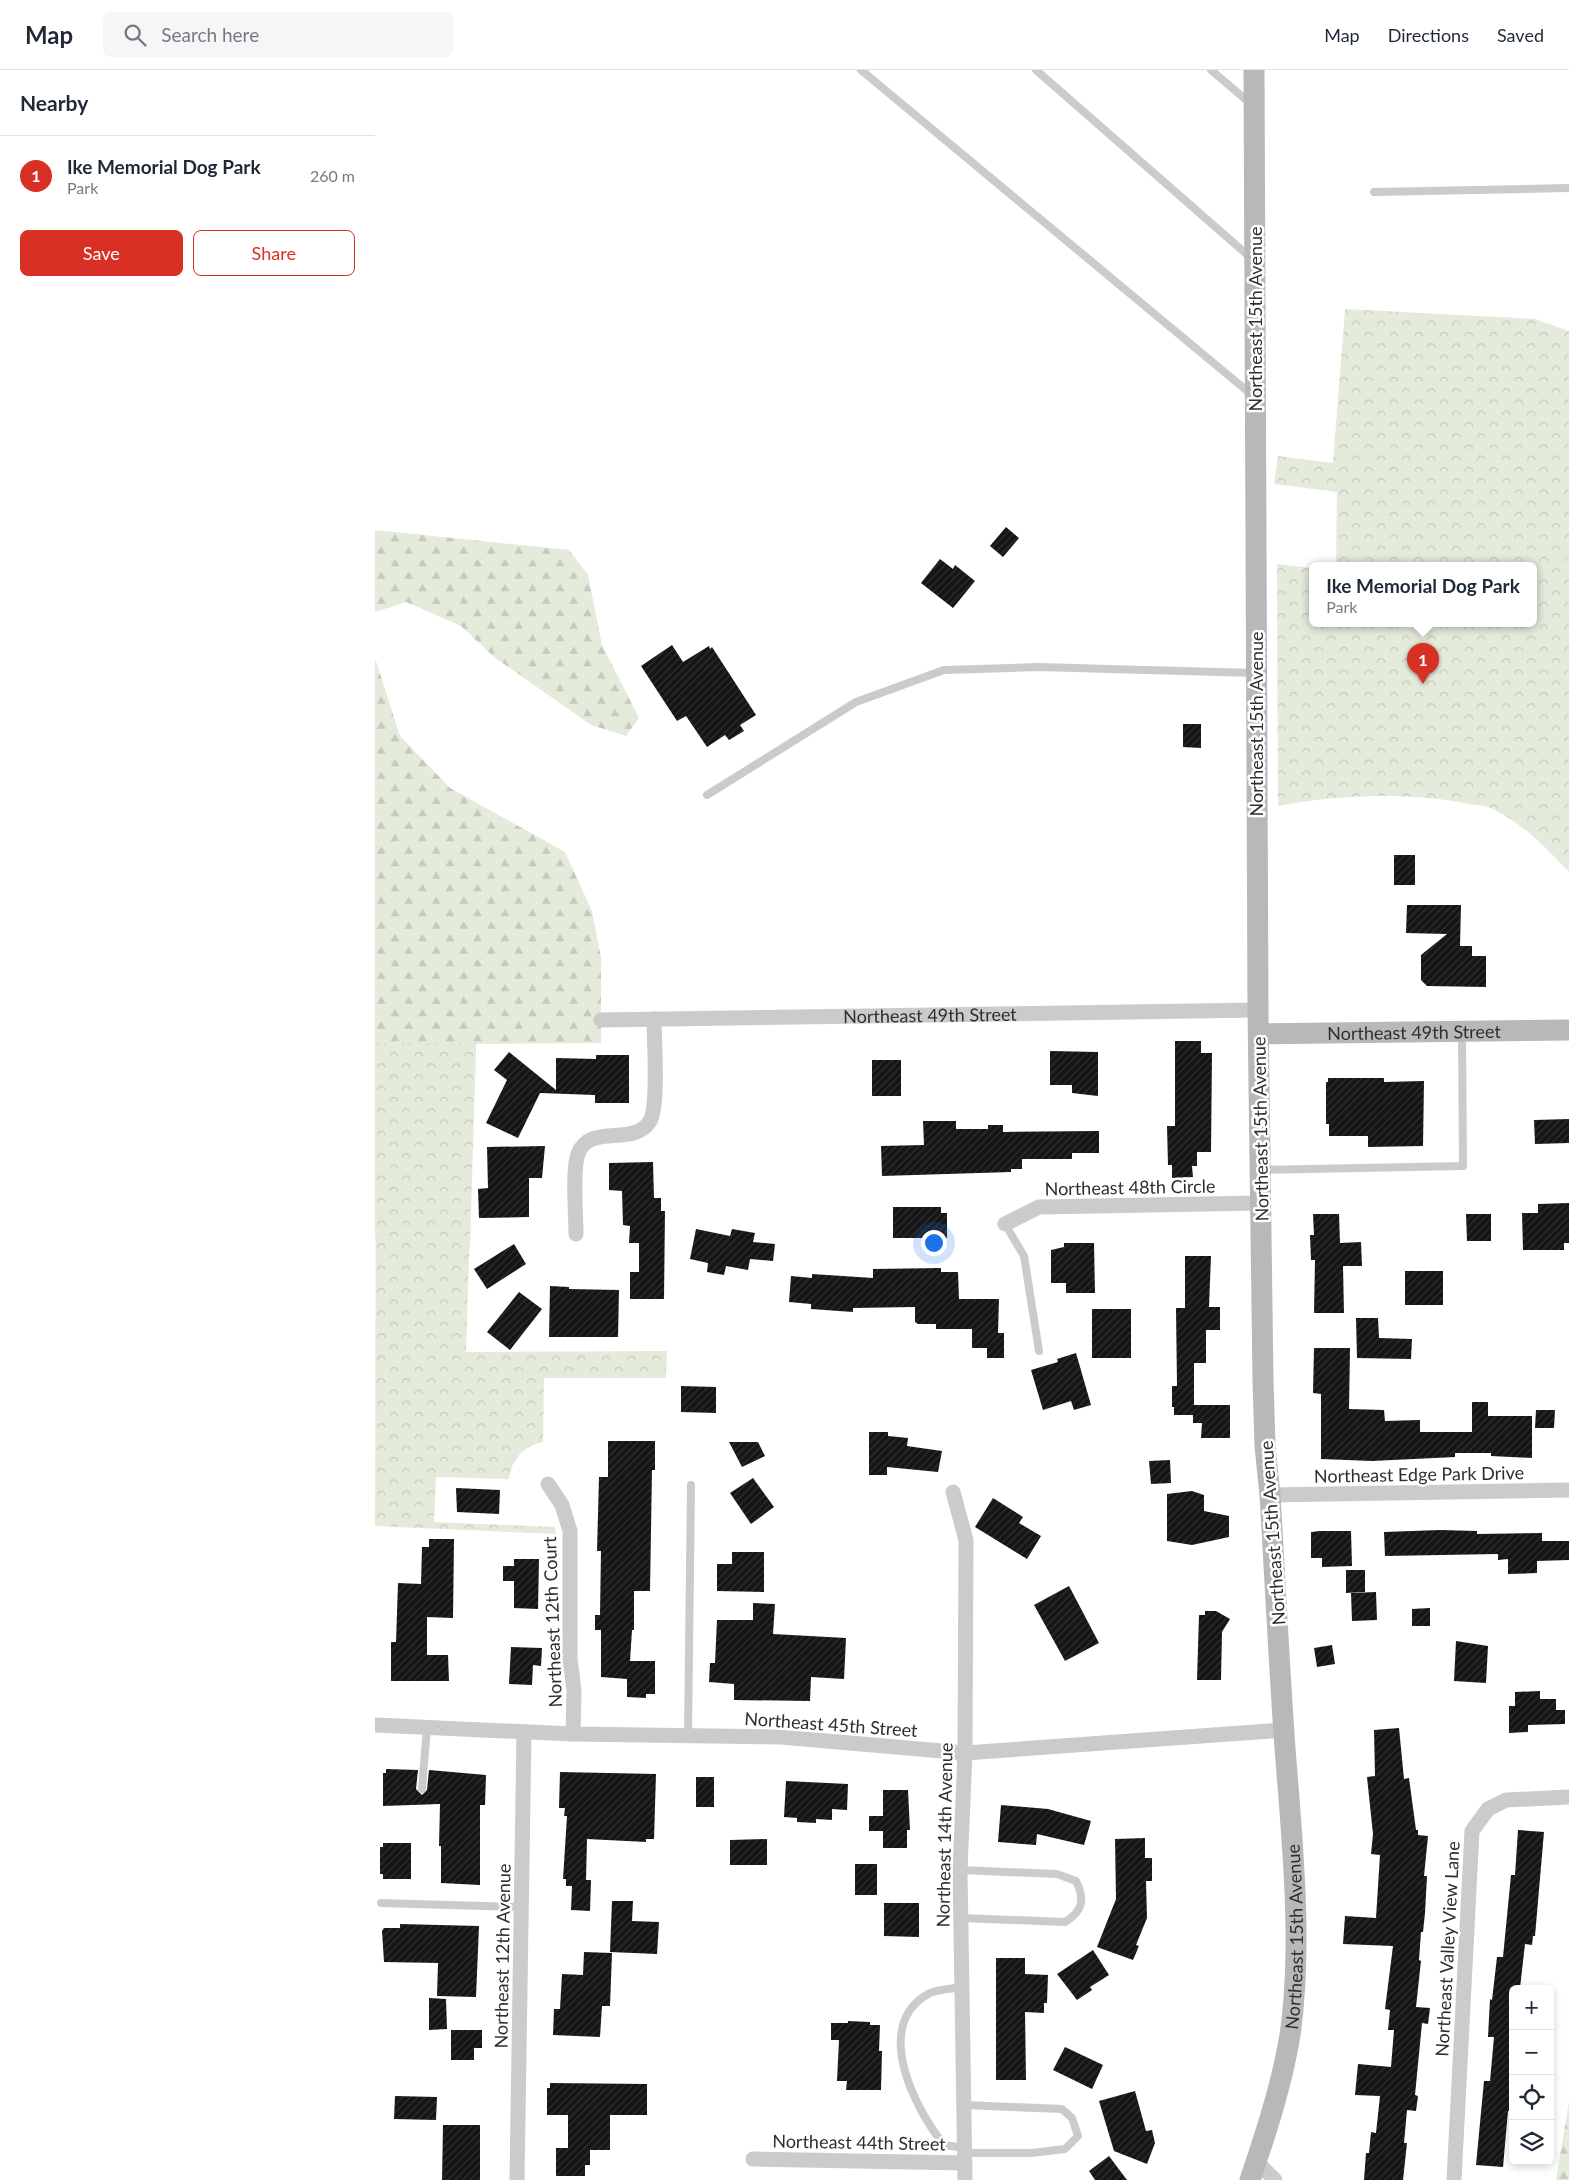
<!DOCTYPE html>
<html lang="en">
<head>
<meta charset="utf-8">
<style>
  body { margin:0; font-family:Lato,sans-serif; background:#f6f6f7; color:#1f2937 }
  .controls { position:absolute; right:15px; bottom:15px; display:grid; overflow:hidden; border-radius:8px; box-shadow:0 2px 8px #0003 }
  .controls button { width:45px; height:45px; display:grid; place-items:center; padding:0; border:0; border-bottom:1px solid #e0e1e3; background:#fff; color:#1f2937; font:25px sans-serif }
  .you { position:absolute; left:558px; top:1172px; width:18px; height:18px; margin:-12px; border:4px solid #fff; border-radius:50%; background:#1a73e8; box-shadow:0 0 0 8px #1a73e833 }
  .badge { display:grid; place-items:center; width:32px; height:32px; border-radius:50%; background:#d93025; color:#fff; font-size:16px; font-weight:700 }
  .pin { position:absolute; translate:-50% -41px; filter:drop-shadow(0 1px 2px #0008) }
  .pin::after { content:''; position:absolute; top:26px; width:18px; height:15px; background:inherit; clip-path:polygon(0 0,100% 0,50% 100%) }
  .popup { position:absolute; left:934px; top:492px; width:228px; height:65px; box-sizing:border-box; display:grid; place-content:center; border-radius:8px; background:#fff; filter:drop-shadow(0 1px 4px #0005); font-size:16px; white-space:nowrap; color:#747a83 }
  .popup b { font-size:19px; color:#1f2937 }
  .popup::after { content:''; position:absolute; left:50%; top:100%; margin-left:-10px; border:10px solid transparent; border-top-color:#fff }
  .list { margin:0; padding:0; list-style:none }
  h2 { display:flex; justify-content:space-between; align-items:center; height:65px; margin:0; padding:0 20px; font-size:21px }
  h2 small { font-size:16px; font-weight:400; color:#747a83 }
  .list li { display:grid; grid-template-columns:32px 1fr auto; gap:15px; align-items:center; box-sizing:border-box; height:80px; padding:0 20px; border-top:1px solid #e0e1e3 }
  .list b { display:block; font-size:19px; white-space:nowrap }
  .list p { margin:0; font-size:16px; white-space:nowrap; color:#747a83 }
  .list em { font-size:16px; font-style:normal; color:#747a83 }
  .actions { display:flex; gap:10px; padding:15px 20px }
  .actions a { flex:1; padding:11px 0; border:1px solid #d93025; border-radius:8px; text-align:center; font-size:18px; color:#d93025 }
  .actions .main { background:#d93025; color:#fff }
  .icon { flex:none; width:28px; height:28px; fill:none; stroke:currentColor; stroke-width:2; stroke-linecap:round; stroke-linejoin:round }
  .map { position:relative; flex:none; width:1194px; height:2110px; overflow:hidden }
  header { display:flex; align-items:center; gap:30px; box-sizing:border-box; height:70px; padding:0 25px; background:#fff; border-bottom:1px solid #e0e1e3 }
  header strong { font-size:24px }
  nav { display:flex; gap:28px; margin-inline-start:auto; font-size:18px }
  .search { width:350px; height:45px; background:#f6f6f7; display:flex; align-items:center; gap:12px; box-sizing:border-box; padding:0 18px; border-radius:8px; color:#747a83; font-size:19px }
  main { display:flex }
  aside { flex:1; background:#fff }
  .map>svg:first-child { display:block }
  .forest { fill:url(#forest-firs) }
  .park { fill:url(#park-crowns) }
  .building { fill:url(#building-hatch) }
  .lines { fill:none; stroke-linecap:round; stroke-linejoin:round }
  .lane { stroke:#cbcbcb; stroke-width:8 }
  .street { stroke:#cbcbcb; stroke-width:15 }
  .secondary { stroke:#b8b8b8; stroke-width:21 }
  .labels { text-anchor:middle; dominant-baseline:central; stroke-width:5; stroke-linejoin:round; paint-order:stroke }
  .street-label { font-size:18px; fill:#2e2e2e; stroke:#fff }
</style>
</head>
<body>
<header>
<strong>Map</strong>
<div class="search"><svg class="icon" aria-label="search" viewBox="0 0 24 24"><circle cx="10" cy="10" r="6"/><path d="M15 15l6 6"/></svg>Search here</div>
<nav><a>Map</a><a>Directions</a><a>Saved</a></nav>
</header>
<main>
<aside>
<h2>Nearby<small></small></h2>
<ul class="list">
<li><span class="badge">1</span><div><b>Ike Memorial Dog Park</b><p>Park</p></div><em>260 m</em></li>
</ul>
<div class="actions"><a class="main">Save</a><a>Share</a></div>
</aside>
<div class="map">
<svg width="1194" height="2110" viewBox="0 0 1194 2110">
  <defs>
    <pattern id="forest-firs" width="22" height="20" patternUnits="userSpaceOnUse" patternTransform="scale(1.25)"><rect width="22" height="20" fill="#e4ebdb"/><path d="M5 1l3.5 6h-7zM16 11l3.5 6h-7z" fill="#c4cabc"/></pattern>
    <pattern id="park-crowns" width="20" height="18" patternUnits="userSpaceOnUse" patternTransform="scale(1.25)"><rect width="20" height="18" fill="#e4ebdb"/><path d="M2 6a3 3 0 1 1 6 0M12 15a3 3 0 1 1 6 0" fill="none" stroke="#c4cabc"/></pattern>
    <pattern id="building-hatch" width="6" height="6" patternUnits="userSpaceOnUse" patternTransform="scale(1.25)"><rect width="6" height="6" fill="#151515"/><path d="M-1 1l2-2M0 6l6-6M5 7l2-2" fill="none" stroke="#2f2f2f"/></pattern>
  </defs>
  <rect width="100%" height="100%" fill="#fff"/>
  <!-- forest -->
  <path class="forest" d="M0 460 194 480 213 505 227 575 264 648 251 666 216 655 119 587 86 556 31 532 0 542Z
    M0 588 25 666 75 718 190 782 217 841 226 888V973L101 974 95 1177 0 1168Z
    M1194 2031V2110H1181Z"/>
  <!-- park -->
  <path class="park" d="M970 239 1160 249 1194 261V802C1169 776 1151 756 1118 739 1110 735 1098 735 1089 733 1028 722 963 725 903 736L902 494 938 498V553H1158V495H961L962 422 899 414 903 386 958 393Z
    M1 973 101 974 91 1282 292 1281 291 1308H169L168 1372C149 1375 136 1390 134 1409L61 1407 59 1452 180 1457 181 1464 0 1456Z"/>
  <!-- building -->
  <path class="building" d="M631 457 644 468 628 487 615 476Z
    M565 489 578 499 580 495 600 511 578 538 546 513Z
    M297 575 308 592 334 576 335 579 337 577 381 645 365 655 369 661 354 670 350 665 332 677 311 646 302 651 266 596Z
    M808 654H826V678L808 677Z
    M1019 785H1040V815H1019Z
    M1032 835H1086L1085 876H1097V886H1111V917L1052 916 1046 910V885L1072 864 1031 863Z
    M800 971H826V983H837L836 1082H822V1096H817L818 1107 797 1108V1095H793L792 1056H800Z
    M675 981 723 982V1026L697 1023V1015H675Z
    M134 982 181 1020V988L221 989V985H254V1033H220V1025L165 1023 143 1068 111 1053 132 1010 119 1000Z
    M497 990H526V1026H497Z
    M953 1008H1009V1012L1049 1011 1048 1076 993 1077V1066H954V1054H951V1012H953Z
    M1194 1049V1073L1160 1074 1159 1050Z
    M548 1051H581V1059H613V1055H628V1062L724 1061V1083H697V1089H647V1099H636V1102L507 1106 506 1076 549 1075Z
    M170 1076 167 1108H154V1147L104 1148 103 1119 113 1118 112 1077Z
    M278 1092 279 1128H286V1141H290L289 1229H255V1202H264V1173H254L255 1156 248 1155 247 1121 234 1120V1093Z
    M1194 1133V1173H1189V1180H1148L1147 1143H1163V1134Z
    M518 1137H566V1143H572V1168H518Z
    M938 1144H964L965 1173 986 1172 987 1196H968L969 1243H939L940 1190H936L935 1165H939Z
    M1091 1144H1116V1171H1092Z
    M321 1159 355 1166 357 1159 380 1163 378 1172 400 1174 398 1191 375 1189 373 1200 351 1196 349 1205 332 1202 333 1193 315 1189Z
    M689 1173H719L720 1223H691V1213H676V1180L689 1177Z
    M139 1174 151 1194 112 1219 99 1199Z
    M810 1186H836L834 1237H845V1260H831V1293H819V1335H855V1368H826L827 1353H818V1345H799V1337H797V1316H802L801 1238H810Z
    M566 1198V1202H583L584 1229H624L623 1263H629V1288H612V1278H597V1259H561V1254H543L540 1252V1237L478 1238V1242L436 1239V1234L414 1232 416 1206 437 1208V1204L498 1208V1199Z
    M1030 1201H1068V1235H1030Z
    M175 1216 194 1217V1219L244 1220 243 1267H174Z
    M144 1222 167 1239 135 1280 112 1262Z
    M717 1239H756V1288H717Z
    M981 1248H1003L1004 1268 1037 1269 1036 1289 982 1288Z
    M939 1278H975L974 1339 1009 1340 1010 1351 1045 1350V1362H1097V1332H1113V1346H1157V1388L1116 1386V1383H1080V1387L997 1391 946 1389V1324L938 1323Z
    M701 1283 716 1335 699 1340 696 1331 668 1340 656 1300 683 1292 682 1289Z
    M306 1316 341 1317V1343L306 1342Z
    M1161 1340H1180L1179 1358H1160Z
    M494 1362H513V1366L533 1368 532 1376 567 1381 563 1402 512 1397V1405H494Z
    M233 1371H280V1400H277L275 1521H259V1560H257L255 1591H280V1624H271V1628L252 1627V1609L226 1607V1560H220V1545H225L226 1481H222L224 1407H233Z
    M354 1372H383L390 1386 367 1397Z
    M795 1390 796 1413 776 1414 774 1391Z
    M378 1408 399 1437 376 1454 355 1423Z
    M81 1418 125 1420 124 1444 82 1442Z
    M817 1421 829 1425V1441L854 1446V1467L817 1475 792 1471V1424Z
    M618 1428 648 1447 644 1453 666 1466 652 1489 600 1457Z
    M1065 1460 1102 1461V1464L1167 1463V1471H1194V1490L1162 1491V1503L1133 1504V1489L1123 1490V1484L1010 1486 1009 1462Z
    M945 1461H976L977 1496 947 1497V1488H936V1462Z
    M54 1469H79L78 1548 52 1547V1585H73L74 1611H16V1572H21L23 1513 46 1514 47 1477H54Z
    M357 1482H389V1522L342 1521V1494H357Z
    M139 1489H164L163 1539 139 1538V1511H128V1496H139Z
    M971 1500H990V1522L971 1523Z
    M694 1516 724 1573 690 1591 659 1535Z
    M1001 1522 1002 1550 977 1551 976 1523Z
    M378 1533 400 1534 398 1564 471 1568 469 1609 436 1607 435 1631 359 1630V1614L334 1612 335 1593H340L342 1550H378Z
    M1055 1538V1556H1037V1539Z
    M830 1541H841L855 1549 847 1562 846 1610H822L824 1545H830Z
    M1081 1571 1113 1576 1111 1613 1079 1611Z
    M957 1575 960 1594 942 1597 939 1578Z
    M136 1577 167 1578 166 1596 158 1595 157 1615 134 1614Z
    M1165 1621V1629H1181V1640H1190V1654L1153 1655V1662L1134 1663V1636H1140V1622Z
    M1024 1658 1029 1709 1034 1708 1041 1760H1043V1765L1053 1766 1049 1806H1052L1050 1843 1048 1862H1046L1044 1890 1046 1891 1041 1937 1055 1938 1053 1954 1047 1953 1040 2025 1043 2026 1041 2041 1032 2040 1029 2073H1032L1028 2110H989L991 2083H994L996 2062 1001 2063 1005 2026 980 2025 983 1994 1016 1997 1019 1960H1013L1015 1940 1010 1939 1018 1876 968 1874 970 1846 1001 1848 1005 1785 996 1784 998 1764 992 1707 1000 1706 999 1660Z
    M11 1699 43 1700 41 1719 47 1725 52 1720 54 1700 111 1705 110 1735H105V1815L66 1813V1776H64L65 1734 8 1736V1703H11Z
    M185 1702 281 1704 279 1769H271V1772L212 1769 211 1810H216L215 1841 196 1840 197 1816H191V1809H188L192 1746H189L190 1738H184Z
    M321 1707H339V1737H321Z
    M411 1711 473 1714 472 1740 457 1739V1750L441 1749V1753L422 1752V1748L409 1747Z
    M508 1720H533L535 1760H532V1778H508V1761H494V1746H508Z
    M626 1735 673 1739 716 1751 709 1775 662 1764 661 1775 623 1772Z
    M1143 1760 1169 1762 1160 1866H1158L1157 1875 1150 1874 1145 1918 1138 1917V2022L1136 2041H1133L1128 2097 1101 2095 1109 2011H1115L1119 1967H1113L1115 1929 1117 1930 1122 1887H1128L1136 1805H1140Z
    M770 1768V1788H777V1811H771L772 1848 761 1875 764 1876 758 1890 722 1877 741 1829 740 1769Z
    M392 1769V1795H355V1770Z
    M8 1773H36V1809H8V1804H5V1777H8Z
    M480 1794H502V1825H480Z
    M237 1831H258L257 1851 284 1852 282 1884 235 1882Z
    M509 1833H544V1867L509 1866Z
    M25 1854 104 1856 101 1927 62 1926 63 1893 9 1892 7 1861 9 1858H25Z
    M718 1880 734 1905 715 1917 717 1920 702 1930 682 1904Z
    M209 1882 237 1883 235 1936H227L225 1967 178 1965 179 1939H185L187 1904 208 1905Z
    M621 1888H650V1904L673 1905 672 1933H669V1943L650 1942 651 2010H621Z
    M54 1928 71 1929 72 1959 54 1960Z
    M473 1951 495 1952V1955H505L504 1981H507L506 2020H471L472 2011H462L464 1970H456V1953H473Z
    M76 1960H107V1978H99V1990H76Z
    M690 1977 728 1995 717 2019 678 2000Z
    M175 2013 272 2014V2045H235V2080H215V2095H210V2106H181V2078H193V2045H172V2018H175Z
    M760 2021 771 2061 777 2060 780 2073 772 2094 739 2081 724 2031Z
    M20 2026 62 2027 61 2050 19 2049Z
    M68 2055H105V2110H67Z
    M734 2086 752 2110H720L714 2101Z"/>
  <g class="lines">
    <!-- lane -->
    <path class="lane" d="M486 0 877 325
      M661 0 876 188
      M836 0 876 34
      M999 122 1194 118
      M332 725 481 632 569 600 663 597 879 603
      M887 1100 1088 1096 1087 963
      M630 1154 649 1186 664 1281
      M313 1666 316 1415
      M47 1719 52 1657
      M585 1800 682 1804 701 1811C710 1829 708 1841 690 1852L586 1848
      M6 1833 146 1837
      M587 1917C577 1919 562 1919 553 1924 497 1956 540 2039 569 2075L590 2078
      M589 2035 687 2039 697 2048 703 2066 690 2079 656 2083H590"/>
    <!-- street -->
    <g class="street">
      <path id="s1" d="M226 950 883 940"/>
      <path d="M630 1154 664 1137 885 1133"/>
      <path d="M201 1164C201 1144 197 1101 203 1084 215 1052 259 1078 275 1051 284 1035 279 970 279 949"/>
      <path d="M173 1414 187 1435 195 1461V1588L199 1621 198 1664"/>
      <path d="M578 1422 591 1470 590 1683 585 1800 590 2110"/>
      <path d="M895 1425 1194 1420"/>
      <path d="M0 1655 198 1664 406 1667 590 1683 909 1660"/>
      <path d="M378 2089 590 2093"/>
      <path d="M881 2091 900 2110"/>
      <path d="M142 2110 149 1662"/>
      <path d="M1079 2110 1097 1761 1113 1739 1131 1730 1194 1727"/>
    </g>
    <!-- secondary -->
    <g class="secondary">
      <path id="s2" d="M884 964 1194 960"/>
      <path id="s3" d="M875 2110C891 2063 907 2014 915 1965 928 1875 917 1768 910 1678 904 1594 900 1509 895 1425L890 1376 888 1311 883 940 879 0"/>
    </g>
  </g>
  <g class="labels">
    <!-- street labels -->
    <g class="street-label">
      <text transform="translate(880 249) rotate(-90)">Northeast 15th Avenue</text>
      <text transform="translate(881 654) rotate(-90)">Northeast 15th Avenue</text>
      <text stroke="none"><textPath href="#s1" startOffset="329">Northeast 49th Street</textPath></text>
      <text stroke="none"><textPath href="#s2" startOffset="155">Northeast 49th Street</textPath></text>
      <text transform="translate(885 1059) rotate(-91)">Northeast 15th Avenue</text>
      <text transform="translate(755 1117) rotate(-1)">Northeast 48th Circle</text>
      <text transform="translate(1044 1404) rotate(-1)">Northeast Edge Park Drive</text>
      <text transform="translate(897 1463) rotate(-94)">Northeast 15th Avenue</text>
      <text transform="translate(177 1552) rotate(-92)">Northeast 12th Court</text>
      <text transform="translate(456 1654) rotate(4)">Northeast 45th Street</text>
      <text transform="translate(569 1765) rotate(-89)">Northeast 14th Avenue</text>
      <text stroke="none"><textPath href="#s3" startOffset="249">Northeast 15th Avenue</textPath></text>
      <text transform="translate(1072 1879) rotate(-87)">Northeast Valley View Lane</text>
      <text transform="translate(127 1886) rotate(-89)">Northeast 12th Avenue</text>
      <text transform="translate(484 2072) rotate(1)">Northeast 44th Street</text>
    </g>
  </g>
</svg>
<div class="controls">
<button>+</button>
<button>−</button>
<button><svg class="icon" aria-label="locate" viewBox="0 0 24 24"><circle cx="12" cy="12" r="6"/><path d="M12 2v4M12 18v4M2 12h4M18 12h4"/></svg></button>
<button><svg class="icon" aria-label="layers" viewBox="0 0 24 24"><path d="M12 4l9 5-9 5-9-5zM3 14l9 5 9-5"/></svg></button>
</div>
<div class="you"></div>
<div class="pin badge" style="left:1048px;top:614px">1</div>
<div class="popup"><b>Ike Memorial Dog Park</b>Park</div>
</div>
</main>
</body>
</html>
